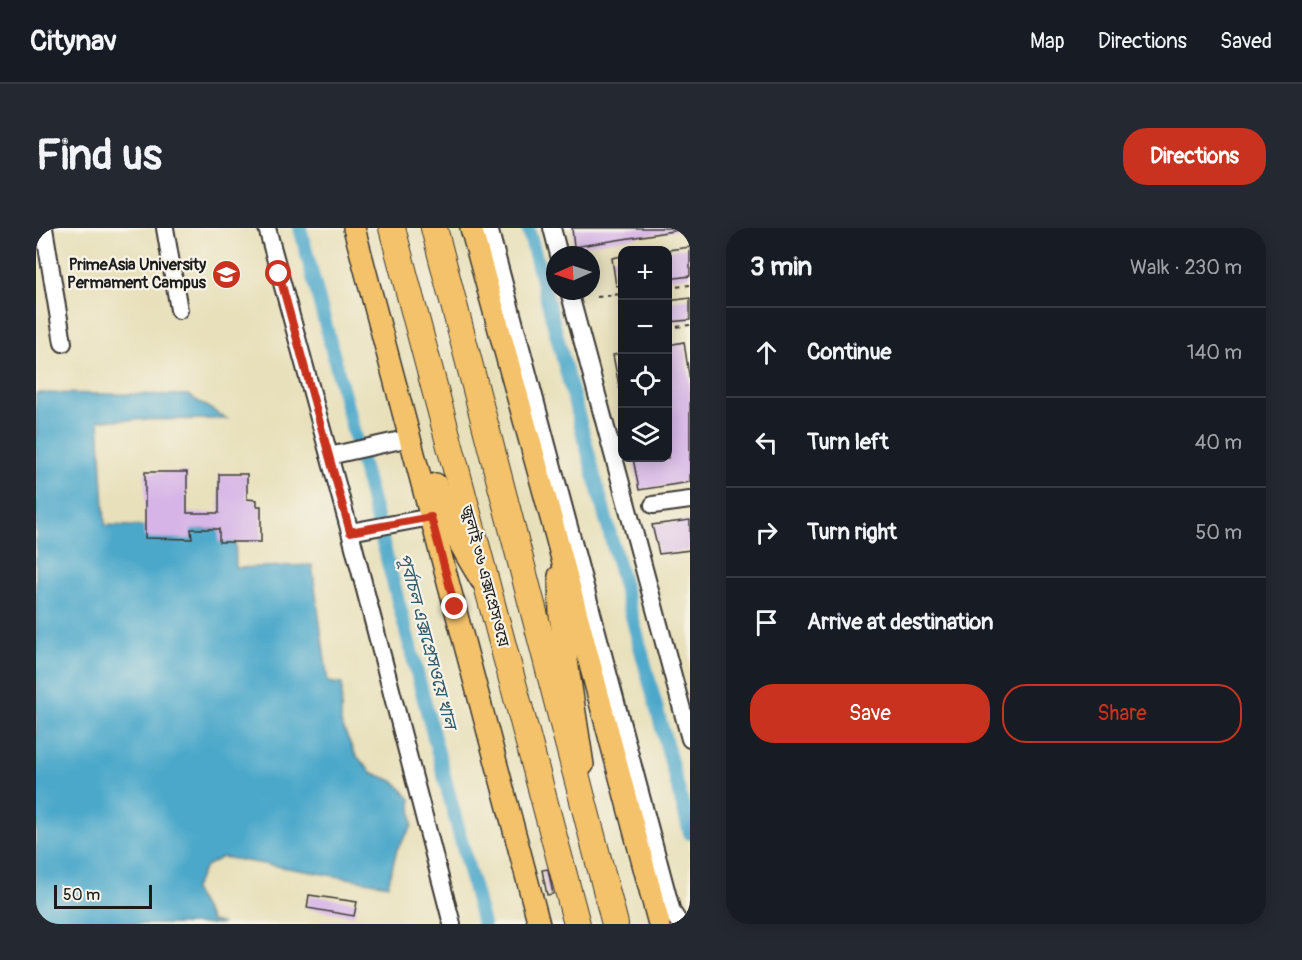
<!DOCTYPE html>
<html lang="en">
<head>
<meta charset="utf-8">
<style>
  body { margin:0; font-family:Pangolin,"Noto Sans Bengali",sans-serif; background:#242831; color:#f1f3f6 }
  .controls { position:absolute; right:18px; top:18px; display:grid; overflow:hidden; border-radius:12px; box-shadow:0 3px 15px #0003 }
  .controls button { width:54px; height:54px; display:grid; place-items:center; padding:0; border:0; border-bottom:2px solid #363941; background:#171b24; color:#f1f3f6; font:30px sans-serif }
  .compass { position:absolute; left:510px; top:18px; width:54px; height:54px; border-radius:50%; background:#171b24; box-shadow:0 3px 15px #0003; rotate:267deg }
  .scale { position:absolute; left:18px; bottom:15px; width:98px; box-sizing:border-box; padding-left:6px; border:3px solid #1c1c1c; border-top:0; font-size:16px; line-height:21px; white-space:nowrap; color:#1c1c1c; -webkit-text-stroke:4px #f7f3e8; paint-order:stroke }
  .stop { position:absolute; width:18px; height:18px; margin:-14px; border:4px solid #c8321e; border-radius:50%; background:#fff }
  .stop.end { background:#c8321e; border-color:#fff; box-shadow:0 2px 6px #0008 }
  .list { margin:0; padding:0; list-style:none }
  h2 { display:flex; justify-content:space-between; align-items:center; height:78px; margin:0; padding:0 24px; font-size:26px }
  h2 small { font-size:20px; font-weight:400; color:#9ea1a6 }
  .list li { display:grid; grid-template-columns:39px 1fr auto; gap:18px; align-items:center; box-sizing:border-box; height:90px; padding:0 24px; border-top:2px solid #363941 }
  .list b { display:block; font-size:22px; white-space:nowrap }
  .list em { font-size:20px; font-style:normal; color:#9ea1a6 }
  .actions { display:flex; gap:12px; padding:18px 24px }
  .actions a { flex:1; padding:14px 0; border:2px solid #c8321e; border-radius:24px; text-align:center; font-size:21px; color:#c8321e }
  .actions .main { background:#c8321e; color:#fff }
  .icon { flex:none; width:33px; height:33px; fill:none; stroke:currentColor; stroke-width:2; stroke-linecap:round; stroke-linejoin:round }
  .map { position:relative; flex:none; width:654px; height:696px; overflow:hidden; border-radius:24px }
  header { display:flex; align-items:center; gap:36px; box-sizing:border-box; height:84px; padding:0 30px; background:#171b24; border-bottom:2px solid #363941 }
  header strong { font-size:28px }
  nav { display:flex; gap:33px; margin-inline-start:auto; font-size:21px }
  .intro { display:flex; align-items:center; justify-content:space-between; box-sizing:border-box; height:144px; padding:0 36px }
  h1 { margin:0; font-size:42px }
  .button { padding:15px 27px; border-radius:24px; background:#c8321e; color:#fff; font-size:21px; font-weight:700 }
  main { display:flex; gap:36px; padding:0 36px }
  aside { flex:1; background:#171b24; border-radius:24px; box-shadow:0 3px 15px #0003 }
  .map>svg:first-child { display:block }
  .water { fill:#4ba8ca; stroke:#346273; stroke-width:1.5 }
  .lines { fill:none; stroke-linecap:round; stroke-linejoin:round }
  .canal { stroke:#4ba8ca; stroke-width:14 }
  .building { fill:#d6b4e7 }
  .minor-casing { stroke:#3b3934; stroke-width:20 }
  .major-casing { stroke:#3b3934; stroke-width:24 }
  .highway-casing { stroke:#3b3934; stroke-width:28 }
  .path { stroke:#3b3934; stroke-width:2; stroke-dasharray:4.5 4.5; stroke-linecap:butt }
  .minor { stroke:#fff; stroke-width:16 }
  .major { stroke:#f3c26a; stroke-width:21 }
  .highway { stroke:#f3c26a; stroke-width:26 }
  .route { stroke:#c8321e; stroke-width:8 }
  .labels { text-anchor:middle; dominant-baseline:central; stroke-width:4.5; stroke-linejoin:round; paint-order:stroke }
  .poi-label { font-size:16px; font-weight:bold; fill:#1c1c1c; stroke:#f7f3e8; text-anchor:end }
  .street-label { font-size:16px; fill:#1c1c1c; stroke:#f7f3e8 }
  .water-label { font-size:18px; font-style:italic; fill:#315b6a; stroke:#f7f3e8 }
</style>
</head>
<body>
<header>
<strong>Citynav</strong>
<nav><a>Map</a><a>Directions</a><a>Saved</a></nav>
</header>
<div class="intro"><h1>Find us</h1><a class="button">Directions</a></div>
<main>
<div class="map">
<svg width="654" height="696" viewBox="0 0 654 696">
  <rect width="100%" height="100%" fill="#f7f3e8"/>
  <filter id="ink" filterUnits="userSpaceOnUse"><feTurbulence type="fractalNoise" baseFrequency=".0167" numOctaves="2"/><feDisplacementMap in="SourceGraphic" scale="12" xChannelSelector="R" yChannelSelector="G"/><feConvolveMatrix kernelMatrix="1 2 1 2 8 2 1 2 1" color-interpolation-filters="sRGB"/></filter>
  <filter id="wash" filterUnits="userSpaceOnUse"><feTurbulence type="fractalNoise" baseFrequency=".008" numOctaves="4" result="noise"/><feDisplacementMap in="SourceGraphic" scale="24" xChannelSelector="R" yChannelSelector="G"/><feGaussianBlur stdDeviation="1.35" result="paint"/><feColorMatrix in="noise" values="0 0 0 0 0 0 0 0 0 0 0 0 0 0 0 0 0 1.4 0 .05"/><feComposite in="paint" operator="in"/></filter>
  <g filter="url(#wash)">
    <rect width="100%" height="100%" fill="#e8e0ba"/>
    <!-- water -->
    <path class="water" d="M0 165 152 167 191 191 63 192 69 297 199 302 200 340 276 337 292 454 306 456 305 495 319 526 335 544 359 554 375 571 376 598 361 621 352 657 186 629 170 638 157 662 175 693 187 696H0Z"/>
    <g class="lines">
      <!-- canal -->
      <path class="canal" d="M264 0 447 696
        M492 0 654 605"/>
    </g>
    <g id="blocks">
      <!-- building -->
      <path class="building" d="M536 0H649V1L538 19Z
        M654 19V48L632 51V22Z
        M586 28V57L580 58 576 30Z
        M654 70V92L632 94V73Z
        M648 114 654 154V254L603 262 597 230H632V117Z
        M586 125V168H585L577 127Z
        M109 244H151V285H183V246H211V271L221 272V278H225V314H183V301H155L156 311 109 310Z
        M654 292V322L623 326 616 297Z
        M512 641 517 666 511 667 506 642Z
        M273 667 321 674 318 688 271 680Z"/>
    </g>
  </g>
  <g filter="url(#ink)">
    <use href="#blocks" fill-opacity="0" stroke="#3b3934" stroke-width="1.5"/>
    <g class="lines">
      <defs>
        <path id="minor" d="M8 0 27 115
          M129 0 143 82
          M231 0 314 304 416 696
          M453 0 636 684 644 696
          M516 0 523 27
          M533 63 654 511
          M293 228 374 210
          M617 277 654 272
          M314 304 395 289"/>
        <path id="major" d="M318 0 503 696
          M435 0 517 297 623 696
          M400 256C409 290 426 322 445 352
          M523 348 524 387 547 537"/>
        <path id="highway" d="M356 0 541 696
          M398 0 579 696"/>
      </defs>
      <!-- minor casing -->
      <use href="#minor" class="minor-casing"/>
      <!-- major casing -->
      <use href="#major" class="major-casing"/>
      <!-- highway casing -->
      <use href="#highway" class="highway-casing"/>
      <!-- path -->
      <path class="path" d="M632 60 654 57
        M561 69 586 66
        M632 100 654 97"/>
      <!-- minor -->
      <use href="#minor" class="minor"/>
      <!-- major -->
      <use href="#major" class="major"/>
      <!-- highway -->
      <use href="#highway" class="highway"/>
    </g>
  </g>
  <g class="lines" filter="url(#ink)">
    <!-- route -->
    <path class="route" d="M243 46 314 304 395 289 419 379"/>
  </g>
  <!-- icons -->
  <defs>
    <symbol id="university-disc" viewBox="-11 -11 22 22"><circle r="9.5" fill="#c8321e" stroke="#f7f3e8"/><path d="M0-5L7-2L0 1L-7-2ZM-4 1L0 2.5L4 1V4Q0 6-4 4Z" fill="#fff"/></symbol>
  </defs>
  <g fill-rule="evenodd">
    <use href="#university-disc" x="174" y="30" width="33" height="33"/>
  </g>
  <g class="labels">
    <!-- poi labels -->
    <g class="poi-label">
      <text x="170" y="37">PrimeAsia University<tspan x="170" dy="18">Permament Campus</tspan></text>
    </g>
    <!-- street labels -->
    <g class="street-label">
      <text transform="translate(449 348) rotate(75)">জুলাই ৩৬ এক্সপ্রেসওয়ে</text>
    </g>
    <!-- water labels -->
    <g class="water-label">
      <text transform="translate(391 413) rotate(75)">পূর্বাচল এক্সপ্রেসওয়ে খাল</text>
    </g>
  </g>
</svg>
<div class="controls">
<button>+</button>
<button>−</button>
<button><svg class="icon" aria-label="locate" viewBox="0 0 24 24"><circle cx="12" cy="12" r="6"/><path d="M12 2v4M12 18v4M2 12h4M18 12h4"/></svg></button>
<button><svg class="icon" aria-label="layers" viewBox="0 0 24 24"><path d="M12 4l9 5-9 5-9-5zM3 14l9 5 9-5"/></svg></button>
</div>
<svg class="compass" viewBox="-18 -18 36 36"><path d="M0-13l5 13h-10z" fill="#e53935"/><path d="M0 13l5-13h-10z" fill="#9ea1a6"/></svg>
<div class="scale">50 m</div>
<div class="stop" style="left:243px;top:46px"></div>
<div class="stop end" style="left:419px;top:379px"></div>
</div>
<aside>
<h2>3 min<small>Walk · 230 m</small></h2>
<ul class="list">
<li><svg class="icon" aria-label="ahead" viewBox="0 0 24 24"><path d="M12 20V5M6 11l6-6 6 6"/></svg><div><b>Continue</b></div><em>140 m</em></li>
<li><svg class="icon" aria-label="left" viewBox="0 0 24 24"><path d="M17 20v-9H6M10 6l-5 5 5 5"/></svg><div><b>Turn left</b></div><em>40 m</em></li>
<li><svg class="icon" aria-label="right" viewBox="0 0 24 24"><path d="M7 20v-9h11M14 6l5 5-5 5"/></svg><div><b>Turn right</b></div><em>50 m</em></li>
<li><svg class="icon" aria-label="arrive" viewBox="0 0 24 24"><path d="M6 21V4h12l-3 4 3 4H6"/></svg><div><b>Arrive at destination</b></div></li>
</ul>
<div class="actions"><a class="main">Save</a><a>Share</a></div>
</aside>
</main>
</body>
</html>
